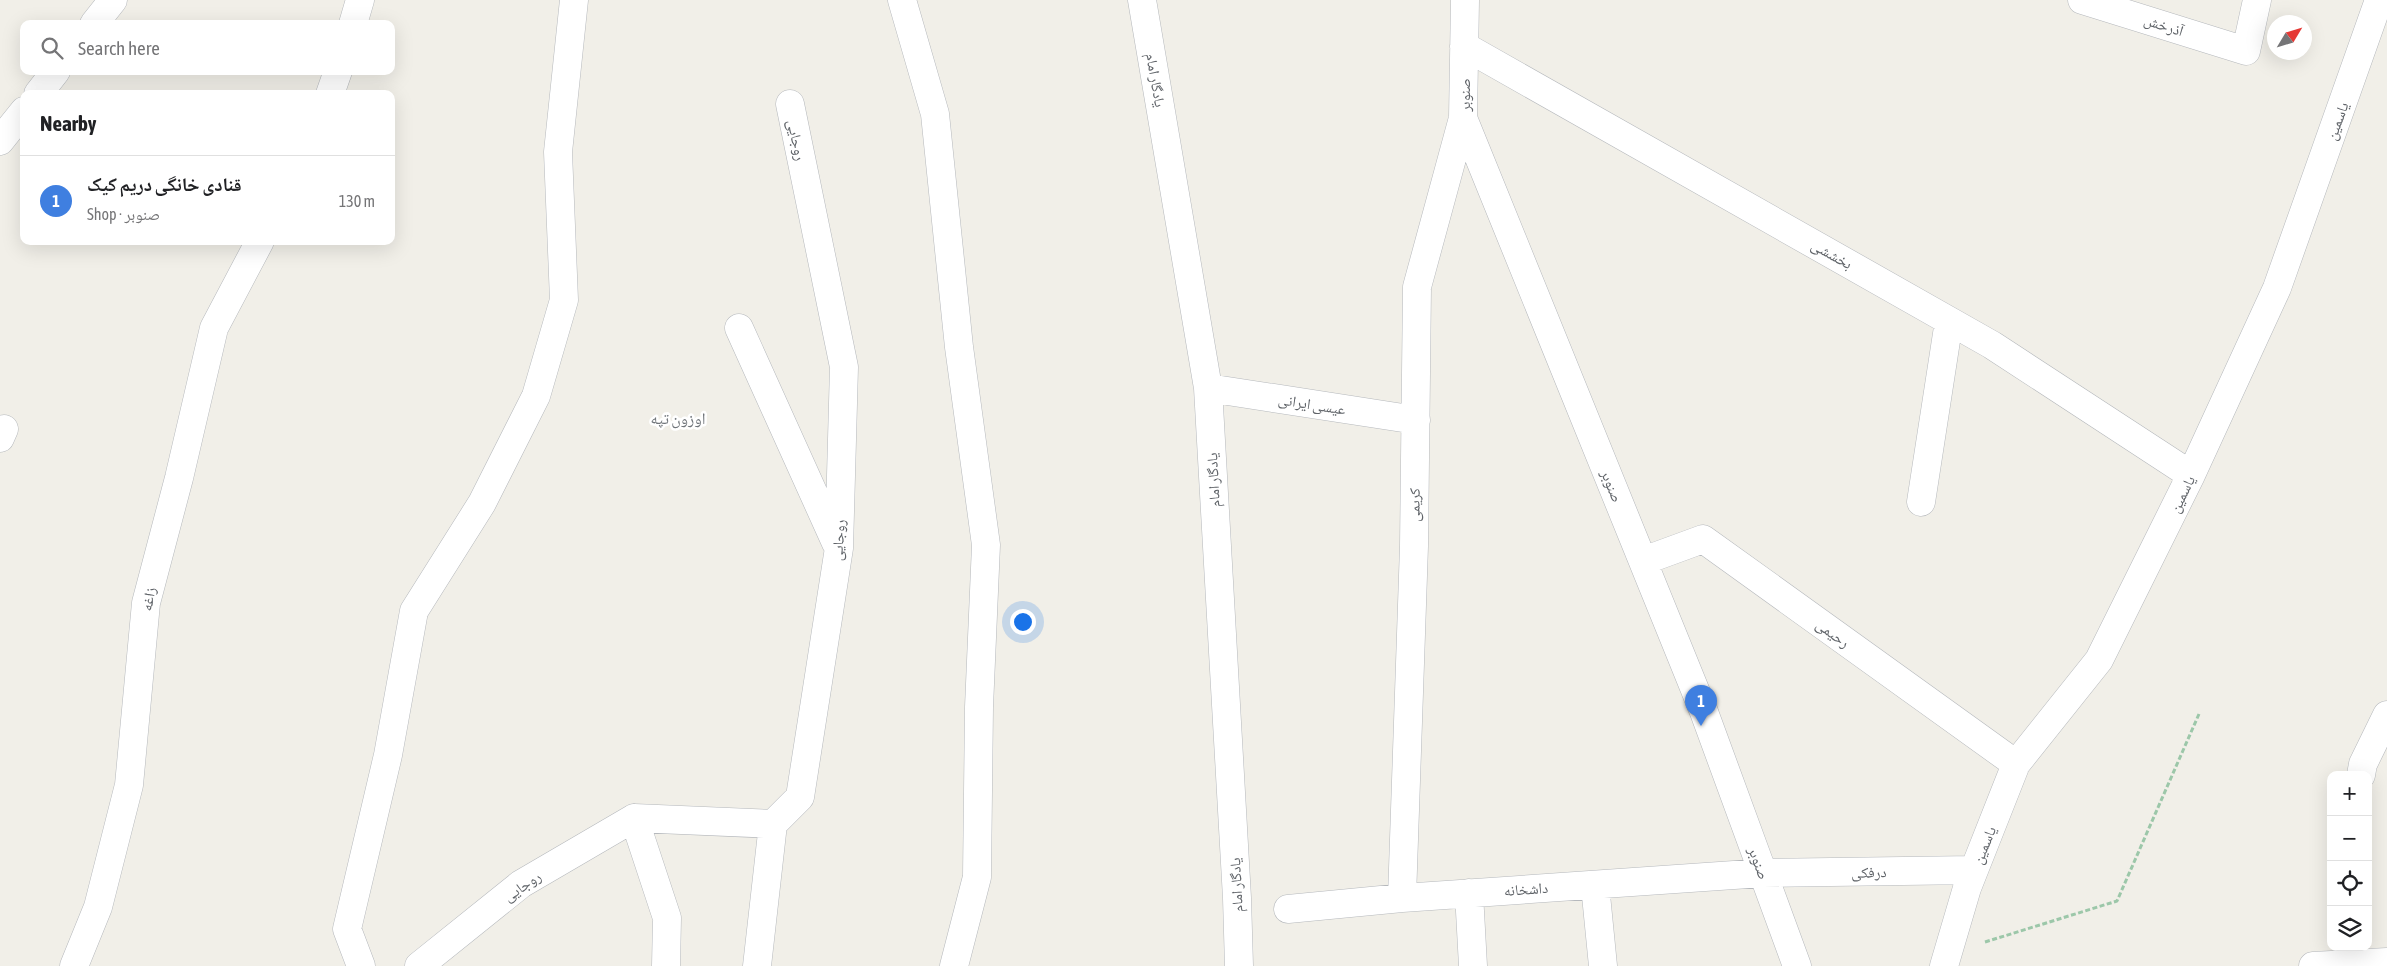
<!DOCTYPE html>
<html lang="en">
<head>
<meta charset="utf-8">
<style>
  body { margin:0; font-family:"Asap Condensed","Noto Naskh Arabic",sans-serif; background:#f6f6f6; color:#202124 }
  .controls { position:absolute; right:15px; bottom:15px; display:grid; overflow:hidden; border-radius:10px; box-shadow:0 5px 20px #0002 }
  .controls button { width:45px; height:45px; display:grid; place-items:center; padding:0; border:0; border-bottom:1px solid #e0e0e0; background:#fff; color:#202124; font:25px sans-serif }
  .compass { position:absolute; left:2267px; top:15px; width:45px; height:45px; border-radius:50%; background:#fff; box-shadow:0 5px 20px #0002; rotate:52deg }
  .you { position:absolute; left:1022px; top:621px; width:18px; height:18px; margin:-12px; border:4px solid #fff; border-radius:50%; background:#1a73e8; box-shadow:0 0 0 8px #1a73e833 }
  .badge { display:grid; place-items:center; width:32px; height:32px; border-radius:50%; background:#ea580c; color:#fff; font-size:16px; font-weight:700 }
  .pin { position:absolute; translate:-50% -41px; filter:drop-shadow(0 1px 2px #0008) }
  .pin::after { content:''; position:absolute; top:26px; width:18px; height:15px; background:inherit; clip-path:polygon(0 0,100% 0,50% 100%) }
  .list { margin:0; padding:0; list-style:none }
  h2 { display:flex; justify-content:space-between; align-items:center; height:65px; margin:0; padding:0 20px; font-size:21px }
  h2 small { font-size:16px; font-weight:400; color:#757577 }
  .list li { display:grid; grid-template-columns:32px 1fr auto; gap:15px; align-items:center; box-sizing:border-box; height:90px; padding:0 20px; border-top:1px solid #e0e0e0 }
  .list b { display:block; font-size:19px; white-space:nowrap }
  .list p { margin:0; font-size:16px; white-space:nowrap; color:#757577 }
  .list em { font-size:16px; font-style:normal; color:#757577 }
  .icon { flex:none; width:28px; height:28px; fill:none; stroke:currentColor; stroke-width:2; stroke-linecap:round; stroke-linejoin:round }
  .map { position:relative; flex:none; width:2387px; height:966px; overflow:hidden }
  .search { position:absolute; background:#fff; box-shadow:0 5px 20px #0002; left:20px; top:20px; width:375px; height:55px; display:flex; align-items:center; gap:12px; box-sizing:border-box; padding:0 18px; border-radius:10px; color:#757577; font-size:19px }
  .panel { position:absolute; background:#fff; box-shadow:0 5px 20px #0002; left:20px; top:90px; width:375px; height:155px; border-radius:10px }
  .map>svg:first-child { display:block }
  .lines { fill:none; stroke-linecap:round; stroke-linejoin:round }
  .minor-casing { stroke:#b5b8bc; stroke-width:29 }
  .path { stroke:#9cc7a9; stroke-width:3; stroke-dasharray:5 2.5; stroke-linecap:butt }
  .minor { stroke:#fff; stroke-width:28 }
  .labels { text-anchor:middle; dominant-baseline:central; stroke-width:5; stroke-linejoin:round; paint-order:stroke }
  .street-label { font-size:15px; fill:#5f6368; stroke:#fff }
  .neighbourhood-label { font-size:16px; fill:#70757a; stroke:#fff }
</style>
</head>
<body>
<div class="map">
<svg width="2387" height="966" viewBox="0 0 2387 966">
  <rect width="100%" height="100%" fill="#f1efe8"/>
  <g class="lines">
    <defs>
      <path id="minor" d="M902 0 935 114 959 347 986 545 979 707 977 877 954 966
        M1142 0 1208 388 1237 898 1239 966
        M1465 0 1463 118 1704 712 1797 966
        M2082 0 2246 51 2257 0
        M94 24 113 0
        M353 24 360 0
        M1464 46 1992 345 2191 475
        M38 94 56 71
        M330 94 338 71
        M0 141 24 111
        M739 328 836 543
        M1208 388 1416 420
        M0 438 4 429
        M1921 502 1949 321
        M1643 561 1703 539 2016 764
        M2361 775 2363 764 2387 715
        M634 818 667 918 666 966
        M634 818 773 824
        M1595 885 1603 966
        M1469 893 1473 966
        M1402 898 1414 546 1417 287 1463 118
        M1288 909 1402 898 1763 873 1974 870
        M74 966 98 907 129 785 146 603 179 478 214 328 260 241
        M361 966 347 929 388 755 414 611 482 503 536 396 564 300 558 152 574 0
        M419 966 521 884 634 818
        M757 966 773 824 800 797 839 548 844 367 790 104
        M1944 966 1967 888 2016 764 2099 660 2191 475 2277 288 2379 0
        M2313 966 2387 962"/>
    </defs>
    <!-- minor casing -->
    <use href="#minor" class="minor-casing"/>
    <!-- path -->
    <path class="path" d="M1985 942 2117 901 2199 714"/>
    <!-- minor -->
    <use href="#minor" class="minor"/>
  </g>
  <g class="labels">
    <!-- street labels -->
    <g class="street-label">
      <text transform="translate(2164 25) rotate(18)">آذرخش</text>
      <text transform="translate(1156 80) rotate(80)">یادگار امام</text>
      <text transform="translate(1464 95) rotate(-90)">صنوبر</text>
      <text transform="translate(2337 121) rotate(-70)">یاسمین</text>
      <text transform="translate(797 140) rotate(78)">روجایی</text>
      <text transform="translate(1832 254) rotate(29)">بخششی</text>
      <text transform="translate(1312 404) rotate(9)">عیسی ایرانی</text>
      <text transform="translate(1213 480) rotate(-93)">یادگار امام</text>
      <text transform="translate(1612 486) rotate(68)">صنوبر</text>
      <text transform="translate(2182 494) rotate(-64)">یاسمین</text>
      <text transform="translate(1414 505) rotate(-89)">کریمی</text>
      <text transform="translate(838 540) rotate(-86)">روجایی</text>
      <text transform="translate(148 599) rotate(-79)">زاغه</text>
      <text transform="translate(1833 633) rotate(36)">رحیمی</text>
      <text transform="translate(1984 845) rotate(-68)">یاسمین</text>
      <text transform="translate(1759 863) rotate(70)">صنوبر</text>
      <text transform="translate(1869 872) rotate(-1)">درفکی</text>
      <text transform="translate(1236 885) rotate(-93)">یادگار امام</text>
      <text transform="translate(522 886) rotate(-34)">روجایی</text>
      <text transform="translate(1526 889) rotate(-4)">داشخانه</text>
    </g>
    <!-- neighbourhood labels -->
    <g class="neighbourhood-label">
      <text x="678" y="418">اوزون تپه</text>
    </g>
  </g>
</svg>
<div class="controls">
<button>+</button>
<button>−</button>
<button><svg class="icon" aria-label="locate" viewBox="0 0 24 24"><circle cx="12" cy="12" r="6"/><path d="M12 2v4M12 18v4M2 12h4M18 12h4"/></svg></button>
<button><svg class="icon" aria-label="layers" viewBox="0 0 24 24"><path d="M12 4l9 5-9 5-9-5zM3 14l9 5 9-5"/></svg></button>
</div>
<svg class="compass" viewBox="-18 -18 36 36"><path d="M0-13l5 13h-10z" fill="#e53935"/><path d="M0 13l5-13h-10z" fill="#757577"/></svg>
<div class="you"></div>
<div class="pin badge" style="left:1701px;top:726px;background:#3f7fe0">1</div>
<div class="search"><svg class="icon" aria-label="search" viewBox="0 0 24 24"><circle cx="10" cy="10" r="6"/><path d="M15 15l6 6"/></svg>Search here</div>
<section class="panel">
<h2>Nearby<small></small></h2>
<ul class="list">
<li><span class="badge" style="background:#3f7fe0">1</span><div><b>قنادی خانگی دریم کیک</b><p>Shop · صنوبر</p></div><em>130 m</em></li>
</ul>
</section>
</div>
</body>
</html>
